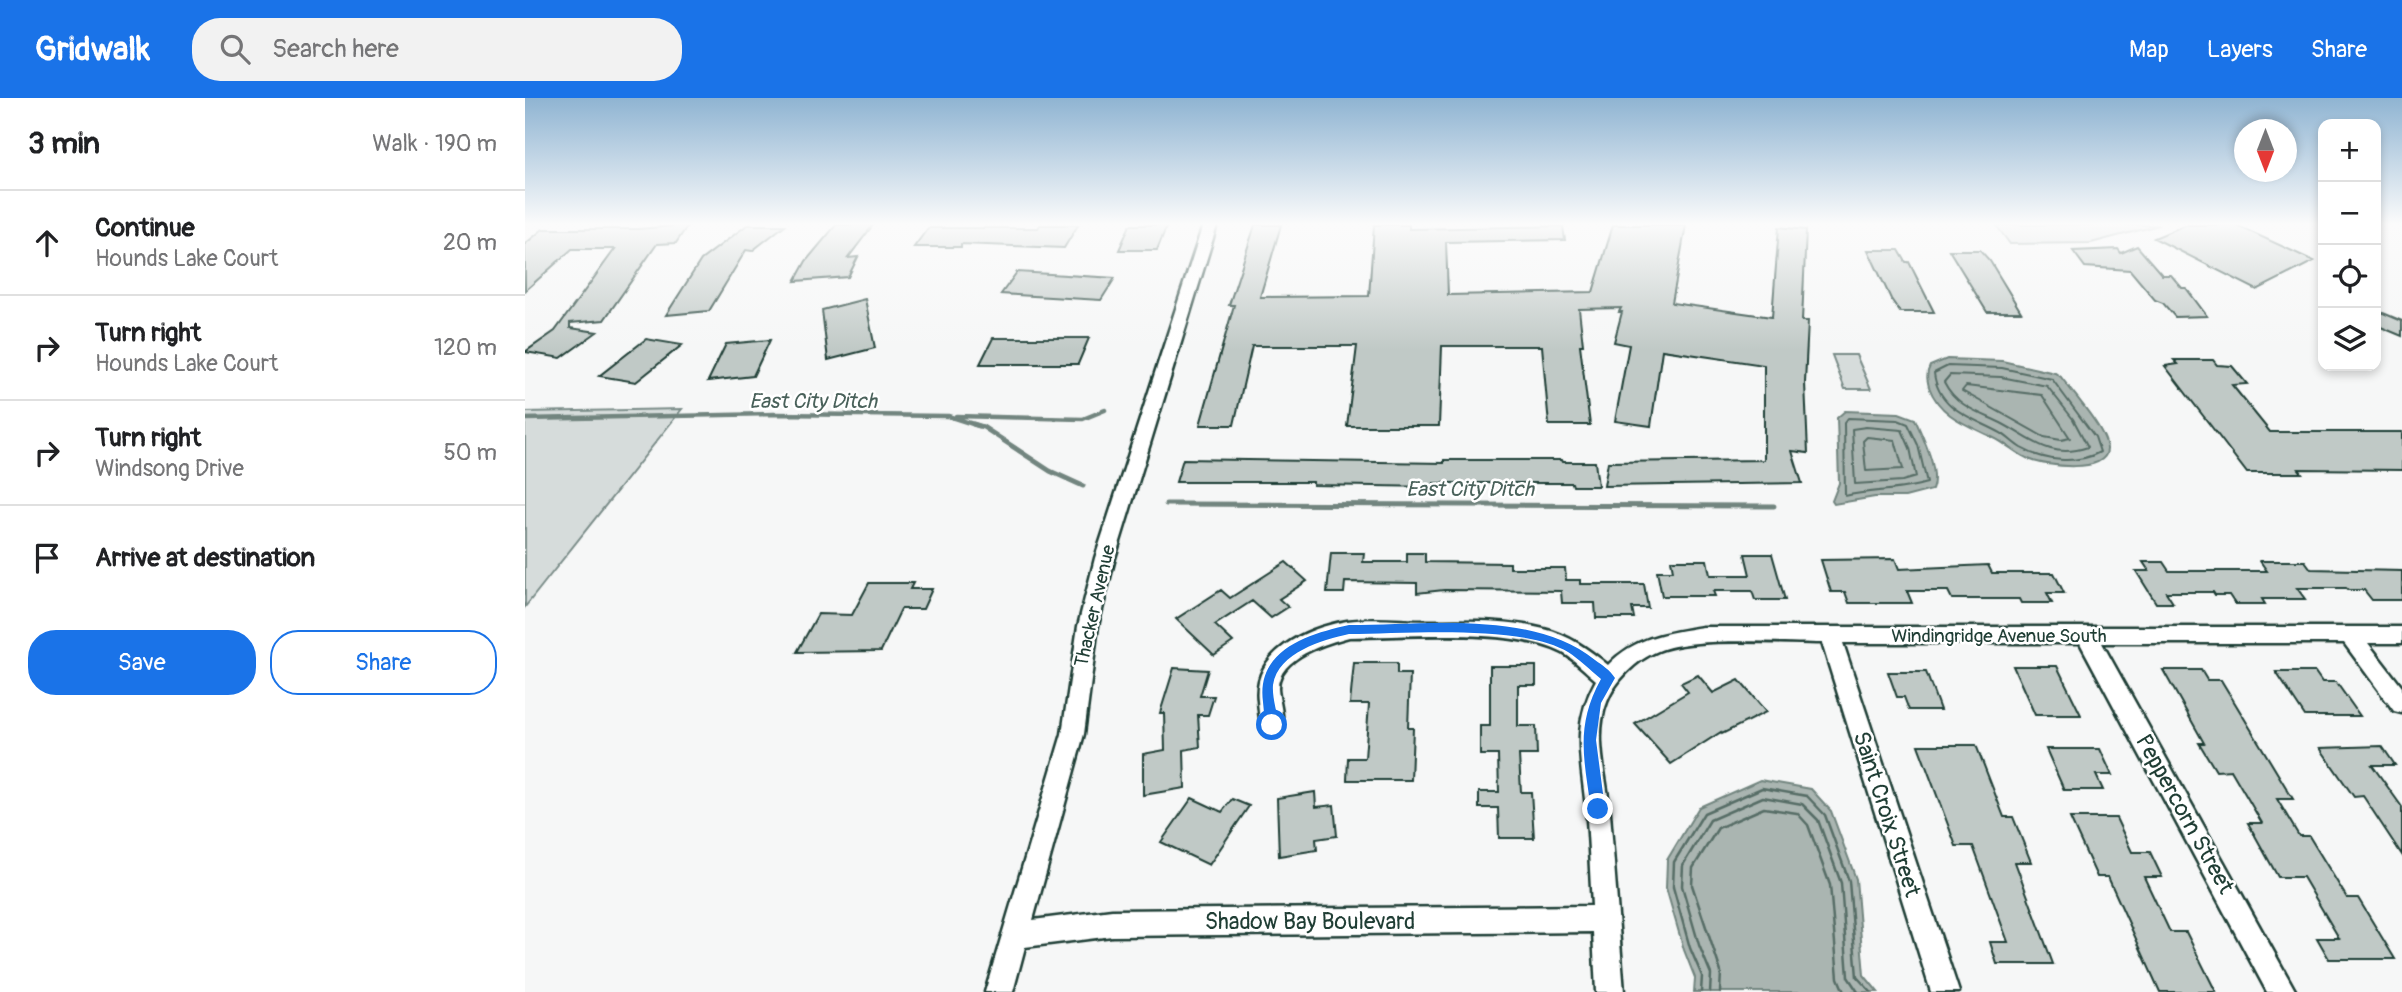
<!DOCTYPE html>
<html lang="en">
<head>
<meta charset="utf-8">
<style>
  body { margin:0; font-family:Pangolin,sans-serif; background:#f2f2f2; color:#202124 }
  .controls { position:absolute; right:21px; top:21px; display:grid; overflow:hidden; border-radius:14px; box-shadow:0 4px 10px #0003 }
  .controls button { width:63px; height:63px; display:grid; place-items:center; padding:0; border:0; border-bottom:2px solid #e0e0e0; background:#fff; color:#202124; font:35px sans-serif }
  .compass { position:absolute; left:1709px; top:21px; width:63px; height:63px; border-radius:50%; background:#fff; box-shadow:0 4px 10px #0003; rotate:180deg }
  .stop { position:absolute; width:21px; height:21px; margin:-16px; border:5px solid #1a73e8; border-radius:50%; background:#fff }
  .stop.end { background:#1a73e8; border-color:#fff; box-shadow:0 2px 7px #0008 }
  .list { margin:0; padding:0; list-style:none }
  h2 { display:flex; justify-content:space-between; align-items:center; height:91px; margin:0; padding:0 28px; font-size:30px }
  h2 small { font-size:23px; font-weight:400; color:#757577 }
  .list li { display:grid; grid-template-columns:46px 1fr auto; gap:21px; align-items:center; box-sizing:border-box; height:105px; padding:0 28px; border-top:2px solid #e0e0e0 }
  .list b { display:block; font-size:26px; white-space:nowrap }
  .list p { margin:0; font-size:23px; white-space:nowrap; color:#757577 }
  .list em { font-size:23px; font-style:normal; color:#757577 }
  .actions { display:flex; gap:14px; padding:21px 28px }
  .actions a { flex:1; padding:16px 0; border:2px solid #1a73e8; border-radius:28px; text-align:center; font-size:24px; color:#1a73e8 }
  .actions .main { background:#1a73e8; color:#fff }
  .icon { flex:none; width:38px; height:38px; fill:none; stroke:currentColor; stroke-width:2; stroke-linecap:round; stroke-linejoin:round }
  .map { position:relative; flex:none; width:1877px; height:894px; overflow:hidden }
  header { display:flex; align-items:center; gap:42px; box-sizing:border-box; height:98px; padding:0 35px; background:#1a73e8; color:#fff }
  header strong { font-size:33px }
  nav { display:flex; gap:38px; margin-inline-start:auto; font-size:24px }
  .search { width:490px; height:63px; background:#f2f2f2; display:flex; align-items:center; gap:18px; box-sizing:border-box; padding:0 24px; border-radius:28px; color:#757577; font-size:26px }
  main { display:flex }
  aside { flex:1; background:#fff }
  .map>svg:first-child { display:block }
  .green { fill:#d6dcdb; stroke:#7a8c88; stroke-width:2 }
  .water { fill:#aab5b1; stroke:#72857f; stroke-width:2 }
  .lines { fill:none; stroke-linecap:round; stroke-linejoin:round }
  .shore-far1 { stroke:#576d66; stroke-width:2 }
  .shore { stroke:#576d66; stroke-width:2.5 }
  .stream-far1 { stroke:#72857f; stroke-width:4.5 }
  .stream { stroke:#72857f; stroke-width:5 }
  .building { fill:#c0c9c6; stroke:#1f3d34; stroke-width:2 }
  .minor-casing { stroke:#1f3d34; stroke-width:5 }
  .minor { fill:#fff; fill-rule:evenodd }
  .route { fill:#1a73e8 }
  .labels { text-anchor:middle; dominant-baseline:central; stroke-width:5; stroke-linejoin:round; paint-order:stroke }
  .street-label { font-size:19px; fill:#1f3d34; stroke:#fff }
  .water-label { font-size:21px; font-style:italic; fill:#49615a; stroke:#fff }
  .near-street-label { font-size:23px; fill:#1f3d34; stroke:#fff }
</style>
</head>
<body>
<header>
<strong>Gridwalk</strong>
<div class="search"><svg class="icon" aria-label="search" viewBox="0 0 24 24"><circle cx="10" cy="10" r="6"/><path d="M15 15l6 6"/></svg>Search here</div>
<nav><a>Map</a><a>Layers</a><a>Share</a></nav>
</header>
<main>
<aside>
<h2>3 min<small>Walk · 190 m</small></h2>
<ul class="list">
<li><svg class="icon" aria-label="ahead" viewBox="0 0 24 24"><path d="M12 20V5M6 11l6-6 6 6"/></svg><div><b>Continue</b><p>Hounds Lake Court</p></div><em>20 m</em></li>
<li><svg class="icon" aria-label="right" viewBox="0 0 24 24"><path d="M7 20v-9h11M14 6l5 5-5 5"/></svg><div><b>Turn right</b><p>Hounds Lake Court</p></div><em>120 m</em></li>
<li><svg class="icon" aria-label="right" viewBox="0 0 24 24"><path d="M7 20v-9h11M14 6l5 5-5 5"/></svg><div><b>Turn right</b><p>Windsong Drive</p></div><em>50 m</em></li>
<li><svg class="icon" aria-label="arrive" viewBox="0 0 24 24"><path d="M6 21V4h12l-3 4 3 4H6"/></svg><div><b>Arrive at destination</b></div></li>
</ul>
<div class="actions"><a class="main">Save</a><a>Share</a></div>
</aside>
<div class="map">
<svg width="1877" height="894" viewBox="0 0 1877 894">
  <rect width="100%" height="100%" fill="#f6f7f7"/>
  <filter id="ink" filterUnits="userSpaceOnUse"><feTurbulence type="fractalNoise" baseFrequency=".0143" numOctaves="2"/><feDisplacementMap in="SourceGraphic" scale="14" xChannelSelector="R" yChannelSelector="G"/><feConvolveMatrix kernelMatrix="1 2 1 2 8 2 1 2 1" color-interpolation-filters="sRGB"/></filter>
  <g filter="url(#ink)">
    <!-- green -->
    <path class="green" d="M1471 127H1634L1566 145 1485 146Z
      M1307 257H1331L1346 291H1320Z
      M157 311 19 485 0 509V314Z"/>
    <!-- water -->
    <path class="water" d="M1422 261 1477 263 1530 275 1536 279C1547 294 1582 333 1582 351 1583 376 1520 368 1506 362 1492 357 1482 346 1469 340 1443 327 1415 319 1404 289 1402 281 1401 276 1405 268Z
      M1320 313 1374 315 1390 321C1398 340 1415 373 1407 392L1380 399H1350L1309 406 1307 403 1314 385 1312 320Z
      M1235 682 1286 691 1306 713 1331 781 1339 877 1353 894H1169L1170 880 1159 852 1141 790 1142 762 1174 709Z"/>
    <g class="lines">
      <!-- shore-far1 -->
      <path class="shore-far1" d="M1423 268 1477 270 1527 281 1570 339 1575 354C1551 367 1519 363 1496 350 1488 345 1482 338 1474 334 1446 319 1413 311 1409 275Z
        M1425 277 1476 279 1522 288 1548 321 1563 349C1525 362 1507 341 1476 325 1453 314 1431 308 1419 284Z
        M1441 288 1517 297 1545 340 1536 342 1519 339 1437 293Z
        M1323 320 1373 322 1383 326 1393 347 1402 385C1375 393 1348 392 1320 398L1319 325Z
        M1341 329 1377 332 1385 350 1391 379 1377 383 1330 386 1327 331Z
        M1342 339 1370 342 1378 371 1341 373 1338 343Z"/>
      <!-- shore -->
      <path class="shore" d="M1176 894 1177 878 1165 850 1148 789 1149 764 1179 715 1237 690 1282 698 1300 717 1324 783 1332 879 1346 894
        M1185 894 1186 876 1174 847 1157 788 1158 767 1185 722 1238 699 1277 706 1293 722 1316 785 1323 879 1333 894
        M1195 894 1196 874 1167 787 1168 770 1193 730 1239 710 1272 715 1283 727 1305 787 1313 880 1319 894"/>
      <!-- stream-far1 -->
      <path class="stream-far1" d="M431 318 558 321 580 312
        M0 321 250 316 423 318 454 328"/>
      <!-- stream -->
      <path class="stream" d="M448 326 458 329 525 373 558 388
        M641 406 1249 408"/>
    </g>
    <!-- building -->
    <path class="building" d="M163 127 151 145 132 146 79 222 45 225V230L72 234 36 260 0 254 30 233 90 151H47L0 193V146L18 131H112Z
      M222 127H260L227 153 221 152 184 213 141 217 176 162Z
      M311 127H348L323 160 333 159 323 179 270 183 281 163Z
      M515 127H553L539 150 436 146V149H389L403 130H513Z
      M605 127H642L632 152H594Z
      M730 127H756L735 199 844 198 849 127H884V131L1038 128 1040 142 921 144 923 197 1068 194 1088 127H1161L1147 205 1247 219 1254 129 1281 132 1277 223H1283L1280 285 1283 355 1267 353 1277 385 1079 388 1083 364 1239 362V267L1137 252 1126 328 1090 323 1104 247 1089 244 1097 214H1094L1096 210 1054 211 1058 247H1055L1065 327H1024L1017 248H917L914 328H822L832 248H727L709 327H675L709 207H704Z
      M1660 127H1711L1789 163 1732 192 1629 140Z
      M1612 148 1637 177H1646L1657 190H1661L1682 218 1650 219 1638 205 1630 202 1605 172 1560 169 1548 153 1593 151 1596 155Z
      M1343 152H1374L1381 164H1384L1409 214H1375L1366 201Z
      M1424 152H1455L1465 163 1496 214H1462Z
      M492 174 590 180 576 202 476 196Z
      M340 201 350 250 303 262 297 212Z
      M1851 212 1877 223V238L1851 227Z
      M468 240H564L553 266H455Z
      M121 241 157 247 111 284 74 278Z
      M245 242 228 278 183 283 201 246Z
      M1649 262H1688L1692 267 1707 268 1722 286 1707 287 1745 334H1877V372L1774 371 1777 375H1722L1640 268 1653 266Z
      M658 361 919 365V362H1036L1037 364H1070L1073 388H1048L1047 385H909V389L788 387V384H651Z
      M806 455H839L838 464H882V455H900V464L985 465V470H1040L1041 482H1055V486H1119L1123 510H1107L1109 520H1071L1070 505H1037L1036 493 919 492 892 495V485L820 484 819 495H802Z
      M1220 456H1247L1260 502H1230L1227 493H1188L1190 498H1137L1132 473H1148L1146 462H1182L1185 477H1225Z
      M1370 461 1374 471 1463 467 1467 475H1529L1539 495H1522L1527 505H1496L1494 501H1427L1423 493H1382L1387 505H1324L1320 494H1306L1296 462Z
      M1735 463H1780L1786 471 1877 473V502H1847L1839 492H1823L1821 490H1772L1780 501H1737L1740 506H1710L1704 497H1690L1688 494H1641L1648 505H1631L1611 473H1624L1618 464H1638L1644 473H1742Z
      M761 464 782 483 754 501 763 509 746 520 727 503 690 527 708 544 689 557 651 521 696 492 705 500Z
      M344 485H388L385 491H407L398 511H376L356 553 272 554 293 516 327 517Z
      M829 565H872V576H885L883 630H888L886 682H822L823 660H840L844 606H825Z
      M965 568H1011V587H993V628H1011L1012 657H994L996 694H1006L1009 740H974L973 710H954V694H974L973 657H955V628H965Z
      M1488 568H1532L1556 617H1510Z
      M649 570 683 572 675 598H689L683 617H673L675 649 659 652 660 690 618 697V656L640 652 639 615H635Z
      M1638 572H1676L1682 582H1696L1768 701H1752L1774 738H1784L1822 800H1833L1870 861H1804L1792 840H1814L1778 779H1753L1723 725H1737L1706 672 1691 673 1674 645H1679Z
      M1363 574H1401L1415 612H1384L1379 599H1372Z
      M1751 574H1790L1797 584H1811L1835 618H1780Z
      M1173 577 1188 595 1214 582 1241 614 1197 636 1196 634 1146 666 1110 626 1163 594 1156 585Z
      M1393 647H1451L1479 719H1488L1506 764H1490L1528 866H1472L1465 844H1483L1448 748H1431Z
      M1857 648 1870 667H1847L1877 709V757L1838 698 1829 699 1795 650Z
      M1521 651H1575L1587 677H1571L1578 692H1539Z
      M790 694 791 709 809 707 812 738 791 741 792 752 754 758 752 700Z
      M667 700 697 714 707 701 724 708 684 767 636 744Z
      M1545 720H1591L1607 754H1625L1637 779H1619L1645 834H1661L1691 894H1635L1583 779H1572Z"/>
    <g class="lines">
      <defs>
        <path id="minor" d="M678 127H692L590 460 573 528 559 636 508 822 587 812 1067 808C1065 776 1064 742 1061 710 1056 661 1046 627 1071 582 1061 574 1050 562 1038 555 988 529 882 539 824 539 801 545 752 560 753 591 754 605 761 621 755 634L747 637 739 634C734 624 734 613 733 603 727 554 781 530 822 523 848 519 877 523 902 523 942 523 980 521 1019 531 1044 537 1063 551 1083 567 1110 539 1141 535 1178 529H1877V545H1843L1877 589V615L1869 613 1819 545H1577L1771 894H1742L1555 545H1318L1434 894H1406L1297 545C1254 545 1170 538 1133 553 1111 562 1090 583 1082 604 1068 639 1082 679 1085 715 1090 775 1094 834 1099 894H1071L1068 834 587 838 500 849 488 894H460L537 636 553 528 570 460Z"/>
      </defs>
      <!-- minor casing -->
      <use href="#minor" class="minor-casing"/>
      <!-- minor -->
      <use href="#minor" class="minor"/>
    </g>
  </g>
  <!-- sky -->
  <linearGradient id="sky" x2="0" y2="1"><stop stop-color="#8fb4d2"/><stop offset="0.5" stop-color="#fbfbfb"/><stop offset="1" stop-color="#fbfbfb" stop-opacity="0"/></linearGradient>
  <rect width="1877" height="252" fill="url(#sky)"/>
  <!-- route -->
  <path class="route" d="M824 527C902 527 1007 512 1070 562 1077 567 1085 572 1090 580L1076 605 1071 642 1080 711 1078 716H1068L1066 711C1059 661 1050 628 1076 581 1065 572 1054 561 1043 554 996 526 881 536 824 536 798 542 753 554 748 587 747 599 752 615 754 627L752 631H743C739 622 739 613 738 604 731 552 783 536 824 527Z"/>
  <g class="labels">
    <!-- street labels -->
    <g class="street-label">
      <text transform="translate(570 508) rotate(-77)">Thacker Avenue</text>
      <text x="1474" y="538">Windingridge Avenue South</text>
    </g>
    <!-- water labels -->
    <g class="water-label">
      <text x="288" y="303">East City Ditch</text>
      <text x="945" y="391">East City Ditch</text>
    </g>
    <!-- near-street labels -->
    <g class="near-street-label">
      <text transform="translate(1362 716) rotate(72)">Saint Croix Street</text>
      <text transform="translate(1660 716) rotate(61)">Peppercorn Street</text>
      <text x="785" y="823">Shadow Bay Boulevard</text>
    </g>
  </g>
</svg>
<div class="controls">
<button>+</button>
<button>−</button>
<button><svg class="icon" aria-label="locate" viewBox="0 0 24 24"><circle cx="12" cy="12" r="6"/><path d="M12 2v4M12 18v4M2 12h4M18 12h4"/></svg></button>
<button><svg class="icon" aria-label="layers" viewBox="0 0 24 24"><path d="M12 4l9 5-9 5-9-5zM3 14l9 5 9-5"/></svg></button>
</div>
<svg class="compass" viewBox="-18 -18 36 36"><path d="M0-13l5 13h-10z" fill="#e53935"/><path d="M0 13l5-13h-10z" fill="#757577"/></svg>
<div class="stop" style="left:747px;top:627px"></div>
<div class="stop end" style="left:1073px;top:711px"></div>
</div>
</main>
</body>
</html>
